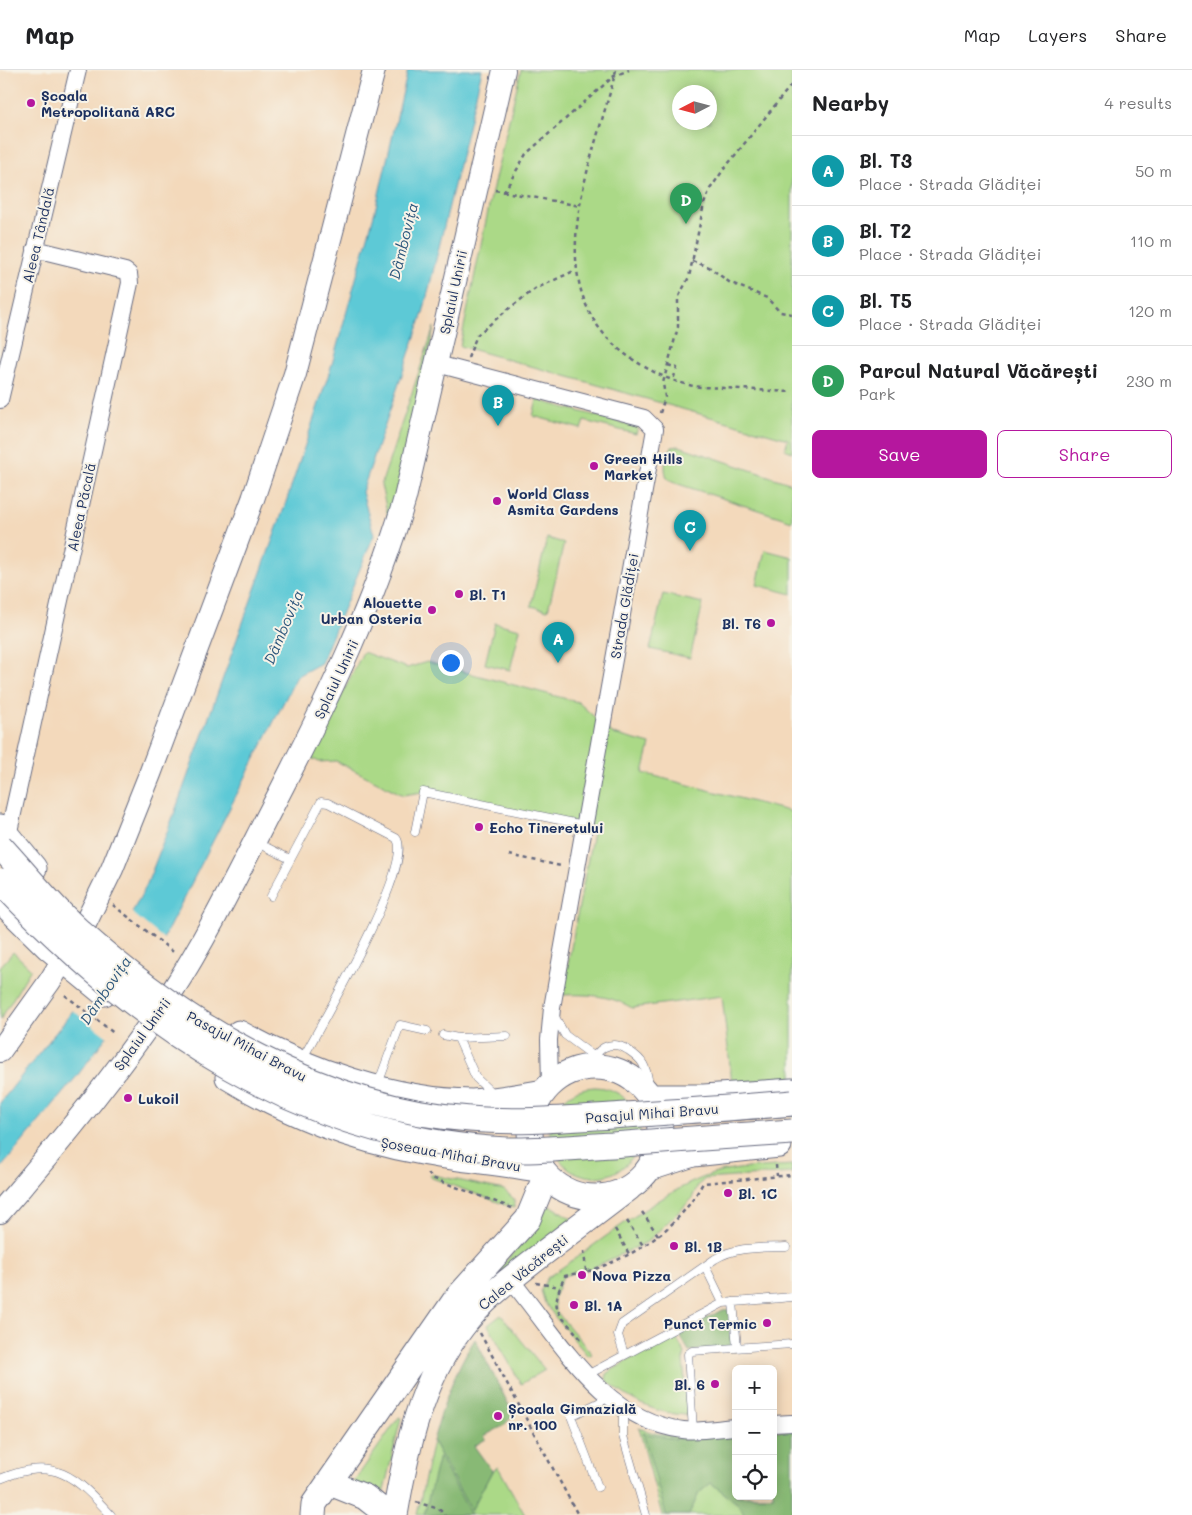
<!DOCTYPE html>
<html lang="en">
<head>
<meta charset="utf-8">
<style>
  body { margin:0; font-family:Mali,sans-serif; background:#f2f2f2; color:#202124 }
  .controls { position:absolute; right:15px; bottom:15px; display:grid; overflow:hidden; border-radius:8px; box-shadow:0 2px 12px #0003 }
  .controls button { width:45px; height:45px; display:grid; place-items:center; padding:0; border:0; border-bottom:1px solid #e0e0e0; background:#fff; color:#202124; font:25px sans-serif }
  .compass { position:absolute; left:672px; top:15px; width:45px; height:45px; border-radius:50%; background:#fff; box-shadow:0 2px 12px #0003; rotate:264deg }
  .you { position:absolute; left:450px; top:592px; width:18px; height:18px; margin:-12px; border:4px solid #fff; border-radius:50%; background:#1a73e8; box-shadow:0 0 0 8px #1a73e833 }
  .badge { display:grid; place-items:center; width:32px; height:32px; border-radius:50%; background:#b5179e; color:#fff; font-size:16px; font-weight:700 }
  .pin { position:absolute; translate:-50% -41px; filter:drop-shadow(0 1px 2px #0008) }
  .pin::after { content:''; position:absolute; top:26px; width:18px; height:15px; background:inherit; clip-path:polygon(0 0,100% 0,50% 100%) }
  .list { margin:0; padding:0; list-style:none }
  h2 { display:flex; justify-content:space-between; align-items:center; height:65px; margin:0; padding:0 20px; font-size:21px }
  h2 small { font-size:16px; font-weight:400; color:#757577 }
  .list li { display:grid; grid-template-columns:32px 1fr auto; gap:15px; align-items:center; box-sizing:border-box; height:70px; padding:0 20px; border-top:1px solid #e0e0e0 }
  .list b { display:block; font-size:19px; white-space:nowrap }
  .list p { margin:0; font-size:16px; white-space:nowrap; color:#757577 }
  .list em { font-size:16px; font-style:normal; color:#757577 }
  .actions { display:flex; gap:10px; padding:15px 20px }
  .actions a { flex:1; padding:11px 0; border:1px solid #b5179e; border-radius:8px; text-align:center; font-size:18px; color:#b5179e }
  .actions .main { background:#b5179e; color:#fff }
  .icon { flex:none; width:28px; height:28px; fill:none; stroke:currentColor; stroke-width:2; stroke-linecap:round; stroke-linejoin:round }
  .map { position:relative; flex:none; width:792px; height:1445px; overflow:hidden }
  header { display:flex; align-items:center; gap:30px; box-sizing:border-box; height:70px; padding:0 25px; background:#fff; border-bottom:1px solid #e0e0e0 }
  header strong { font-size:24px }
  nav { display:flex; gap:28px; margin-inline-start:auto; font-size:18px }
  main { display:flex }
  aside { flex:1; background:#fff }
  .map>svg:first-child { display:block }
  .green { fill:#abd987; stroke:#638472; fill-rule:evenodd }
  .forest { fill:#88b974; stroke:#527469 }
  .water { fill:#5dc9d6; stroke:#3c7c9a }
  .pier { fill:#f3d9bb }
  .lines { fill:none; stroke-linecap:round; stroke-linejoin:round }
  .lane-casing { stroke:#676a7f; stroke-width:9 }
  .street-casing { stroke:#676a7f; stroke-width:18 }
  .secondary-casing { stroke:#676a7f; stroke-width:24 }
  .primary-casing { stroke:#676a7f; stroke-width:27 }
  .path { stroke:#676a7f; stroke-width:2.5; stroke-dasharray:4 4; stroke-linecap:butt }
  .lane { stroke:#fff; stroke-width:8 }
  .street { stroke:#fff; stroke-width:16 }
  .secondary { stroke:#fff; stroke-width:22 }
  .primary { stroke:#fff; stroke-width:25 }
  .tram { stroke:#1b2f5e; stroke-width:1 }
  .primary-bridge-casing { stroke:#676a7f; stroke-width:27; stroke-linecap:butt }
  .primary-bridge { stroke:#fff; stroke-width:25 }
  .poi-dot { fill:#b5179e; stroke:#f7f3e8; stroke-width:2 }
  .labels { text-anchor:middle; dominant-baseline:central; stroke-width:4; stroke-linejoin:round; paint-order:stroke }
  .poi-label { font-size:14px; font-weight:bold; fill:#1b2f5e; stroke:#f7f3e8; text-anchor:start }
  .street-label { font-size:14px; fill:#1b2f5e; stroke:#f7f3e8 }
  .water-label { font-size:15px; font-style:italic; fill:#2c567c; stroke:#f7f3e8 }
</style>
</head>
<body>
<header>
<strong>Map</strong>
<nav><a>Map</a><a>Layers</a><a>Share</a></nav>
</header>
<main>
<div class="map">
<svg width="792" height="1445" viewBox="0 0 792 1445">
  <rect width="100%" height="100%" fill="#f7f3e8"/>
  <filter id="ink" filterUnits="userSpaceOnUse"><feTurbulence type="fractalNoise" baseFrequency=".02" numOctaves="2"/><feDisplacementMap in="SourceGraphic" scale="10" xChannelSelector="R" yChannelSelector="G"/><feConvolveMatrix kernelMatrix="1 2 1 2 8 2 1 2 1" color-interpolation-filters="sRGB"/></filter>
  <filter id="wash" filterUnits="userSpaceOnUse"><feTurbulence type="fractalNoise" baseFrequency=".0096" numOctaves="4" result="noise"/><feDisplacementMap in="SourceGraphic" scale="20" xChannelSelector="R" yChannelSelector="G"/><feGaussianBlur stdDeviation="1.12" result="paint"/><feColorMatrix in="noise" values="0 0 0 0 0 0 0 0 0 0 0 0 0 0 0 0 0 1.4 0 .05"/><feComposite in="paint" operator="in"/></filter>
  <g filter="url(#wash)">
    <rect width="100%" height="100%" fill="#f3d9bb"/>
    <!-- green -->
    <path class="green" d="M521 0H792V382L785 379 788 369 460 276 493 117ZM680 22H710V52H680Z
      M434 257 393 468 381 415Z
      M537 330 638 357 636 364 584 351 581 359 533 346Z
      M679 376 792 414V451L672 412 667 408C663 397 665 386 672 377Z
      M547 468 564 473 548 540 531 536Z
      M765 480 792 487V524L757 515Z
      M663 524 703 533 690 588 650 579Z
      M495 553 520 559 510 600 485 594Z
      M363 582 407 598 427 592 578 632 613 664 650 674 643 703 792 742V1008L732 1013 722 926 632 938C610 925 587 924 562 925L594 757 423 722 403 725 336 691 319 692 311 688Z
      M13 882 31 899 0 950V897Z
      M550 1062a45 45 0 1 1 90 0a45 45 0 1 1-90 0Z
      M792 1095V1103L705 1109 698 1115 691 1130 647 1172 592 1198 563 1206 554 1227 555 1240 592 1284 588 1286 556 1248 545 1233 541 1220 548 1207C596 1176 660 1121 713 1104 737 1097 766 1097 792 1095Z
      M429 1104 504 1120 514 1129V1138L432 1108Z
      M548 1136 555 1138 572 1149 491 1210 490 1208 532 1162Z
      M501 1245 545 1300 521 1314 488 1255Z
      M674 1264 685 1283 683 1290 688 1345C656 1344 630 1331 606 1310L607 1303Z
      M399 1347 401 1348 382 1429 353 1413Z
      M639 1358C670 1371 703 1365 736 1362V1426H773L792 1445H662Z
      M433 1371 471 1440 492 1401 498 1397 525 1445H417Z"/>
    <!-- forest -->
    <path class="forest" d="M731 1239 735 1277 689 1281 678 1262 723 1240Z
      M475 1269 514 1345 503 1356 484 1366 486 1369 474 1376 492 1401 471 1441 433 1371C443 1335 454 1301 475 1269Z
      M792 1360V1445H745L738 1434 711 1413 699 1423 689 1445H666L643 1363 675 1369 736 1364V1426H773V1361Z
      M439 1386 471 1445H424Z"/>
    <!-- water -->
    <path class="water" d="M408 0H482L423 243 362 422 374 465 321 593 297 606 158 879 116 954 77 1006 0 1099V1033L79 933 123 860 147 814 174 744 283 441 332 294 375 141Z"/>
    <!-- pier -->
    <path class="pier" d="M130 841 165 870 119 955 109 968 71 939Z"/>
  </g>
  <g filter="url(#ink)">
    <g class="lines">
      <defs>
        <path id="lane" d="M415 762 423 722 584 755
          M256 772 290 789
          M271 826 321 732 328 733 396 768C417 792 318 959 302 990
          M555 947 565 965 611 999
          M443 965 458 968 476 1008 494 1025
          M458 968 507 966
          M588 997C597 979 609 968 628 980 634 984 640 988 643 994 648 1003 649 1014 650 1025
          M378 1014 400 955 427 961
          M705 1196 723 1233
          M733 1232 737 1278
          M624 1284 618 1265 622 1254 715 1189C736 1176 761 1178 786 1177
          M587 1305 723 1233 792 1227
          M623 1338V1366L646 1445
          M693 1360 688 1284 692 1281 792 1274
          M0 1409C55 1386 75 1406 111 1445
          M598 1417 571 1346 600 1332 607 1324"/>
        <path id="street" d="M437 294 644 348 655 359 552 938 549 970 550 1015
          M0 330 78 0
          M8 766 130 213 129 204 125 201 35 179
          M510 1209C558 1266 601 1350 683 1360 700 1362 719 1358 736 1357
          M773 1354 792 1353"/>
        <path id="secondary" d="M0 981 50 911 86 852 112 799 150 704 253 429 295 304 374 0
          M0 1142C61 1072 120 1000 171 923 211 861 246 787 280 722 329 627 375 531 405 428L504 0"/>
        <path id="primary" d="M0 757 34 798
          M0 830 48 877 104 923
          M239 963C304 999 397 1032 472 1032 496 1031 520 1026 544 1022
          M530 1062a65 65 0 1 1 130 0a65 65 0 1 1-130 0Z
          M228 1007C290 1045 351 1069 422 1082 462 1090 502 1092 542 1100
          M650 1027H704L792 1021
          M650 1098 693 1084 779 1075
          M330 1413 365 1427 388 1445
          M313 1445 314 1434 456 1229 528 1149 546 1105
          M395 1445C406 1380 421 1310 462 1257 484 1228 513 1207 541 1185 570 1163 599 1141 629 1118"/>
      </defs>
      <!-- lane casing -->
      <use href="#lane" class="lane-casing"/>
      <!-- street casing -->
      <use href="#street" class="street-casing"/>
      <!-- secondary casing -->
      <use href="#secondary" class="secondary-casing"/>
      <!-- primary casing -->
      <use href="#primary" class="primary-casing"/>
      <!-- path -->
      <path class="path" d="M616 0C594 90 533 214 625 284 644 298 667 310 689 315 700 318 713 317 724 318 746 319 769 321 792 322
        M495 120 580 136
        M504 122 526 84 614 6 629 0
        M692 191 709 197 729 212 767 228 780 242 792 244
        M468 288 477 265 507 240 535 219 576 200
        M668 295 677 298 673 310
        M660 343 665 327 663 313 678 257V228L689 207 704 134 710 119 724 99 792 14
        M509 785 561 796
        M113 835 176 884
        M65 925 115 964
        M776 1095 777 1106
        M428 1103 432 1108 512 1138
        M642 1142 658 1165
        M627 1151 644 1177
        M615 1159 629 1184
        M584 1181 586 1201
        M536 1213 560 1217
        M480 1263 578 1445
        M581 1269C558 1241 548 1242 565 1206 574 1203 585 1203 595 1199 642 1182 678 1158 703 1113L792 1105
        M416 1432 439 1439 445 1445"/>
      <!-- lane -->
      <use href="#lane" class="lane"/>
      <!-- street -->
      <use href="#street" class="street"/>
      <!-- secondary -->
      <use href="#secondary" class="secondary"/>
      <!-- primary -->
      <use href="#primary" class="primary"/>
      <!-- tram -->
      <path class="tram" d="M0 792C24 818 47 844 73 868 182 967 322 1048 471 1061 519 1066 568 1061 616 1058 675 1054 734 1051 792 1046
        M379 1051 439 1064 503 1072 741 1057"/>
      <defs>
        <path id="primary-bridge" d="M0 776C26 804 50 835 78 860 186 957 323 1039 470 1049 517 1053 564 1049 611 1046 671 1042 732 1038 792 1033
          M0 811C137 956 301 1070 507 1080 542 1081 577 1077 612 1075 672 1070 732 1066 792 1062"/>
      </defs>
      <!-- primary-bridge casing -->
      <use href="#primary-bridge" class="primary-bridge-casing"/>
      <!-- primary-bridge -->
      <use href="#primary-bridge" class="primary-bridge"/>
    </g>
  </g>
  <!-- markers -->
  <g class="poi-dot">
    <circle cx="31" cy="33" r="5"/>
    <circle cx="594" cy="396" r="5"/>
    <circle cx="497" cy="431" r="5"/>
    <circle cx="459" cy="524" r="5"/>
    <circle cx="432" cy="540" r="5"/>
    <circle cx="771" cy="553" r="5"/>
    <circle cx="479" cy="757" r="5"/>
    <circle cx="128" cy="1028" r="5"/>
    <circle cx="728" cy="1123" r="5"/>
    <circle cx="674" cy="1176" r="5"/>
    <circle cx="582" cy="1205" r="5"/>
    <circle cx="574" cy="1235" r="5"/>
    <circle cx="767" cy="1253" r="5"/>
    <circle cx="715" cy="1314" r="5"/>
    <circle cx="498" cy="1346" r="5"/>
  </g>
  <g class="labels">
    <!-- poi labels -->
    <g class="poi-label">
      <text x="41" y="25">Școala<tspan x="41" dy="16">Metropolitană ARC</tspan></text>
      <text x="604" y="388">Green Hills<tspan x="604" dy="16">Market</tspan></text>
      <text x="507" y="423">World Class<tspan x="507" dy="16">Asmita Gardens</tspan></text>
      <text x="469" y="524">Bl. T1</text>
      <text x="422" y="532" text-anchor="end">Alouette<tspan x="422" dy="16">Urban Osteria</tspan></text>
      <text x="761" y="553" text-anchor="end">Bl. T6</text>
      <text x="489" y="757">Echo Tineretului</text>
      <text x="138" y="1028">Lukoil</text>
      <text x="738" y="1123">Bl. 1C</text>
      <text x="684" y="1176">Bl. 1B</text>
      <text x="592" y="1205">Nova Pizza</text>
      <text x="584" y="1235">Bl. 1A</text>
      <text x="757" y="1253" text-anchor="end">Punct Termic</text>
      <text x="705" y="1314" text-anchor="end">Bl. 6</text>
      <text x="508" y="1338">Școala Gimnazială<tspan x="508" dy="16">nr. 100</tspan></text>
    </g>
    <!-- street labels -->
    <g class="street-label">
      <text transform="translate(38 165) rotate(-77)">Aleea Tândală</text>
      <text transform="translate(453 222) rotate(-78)">Splaiul Unirii</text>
      <text transform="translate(81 437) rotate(-78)">Aleea Păcală</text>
      <text transform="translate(624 536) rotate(-80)">Strada Glădiței</text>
      <text transform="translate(336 609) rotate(-65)">Splaiul Unirii</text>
      <text transform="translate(142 964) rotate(-54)">Splaiul Unirii</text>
      <text transform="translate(247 976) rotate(28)">Pasajul Mihai Bravu</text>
      <text transform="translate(652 1043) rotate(-4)">Pasajul Mihai Bravu</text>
      <text transform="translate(451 1084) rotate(10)">Șoseaua Mihai Bravu</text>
      <text transform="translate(523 1202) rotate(-39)">Calea Văcărești</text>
    </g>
    <!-- water labels -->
    <g class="water-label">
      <text transform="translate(403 171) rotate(-76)">Dâmbovița</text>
      <text transform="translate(283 557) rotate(-67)">Dâmbovița</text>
      <text transform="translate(105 920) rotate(-56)">Dâmbovița</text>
    </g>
  </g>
</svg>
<div class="controls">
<button>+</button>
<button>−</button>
<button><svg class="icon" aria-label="locate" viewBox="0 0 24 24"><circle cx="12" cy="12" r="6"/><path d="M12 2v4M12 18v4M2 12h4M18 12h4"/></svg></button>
</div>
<svg class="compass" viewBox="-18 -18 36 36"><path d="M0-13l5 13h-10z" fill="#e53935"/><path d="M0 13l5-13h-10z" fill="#757577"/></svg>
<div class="you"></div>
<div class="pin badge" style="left:558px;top:593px;background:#0f9aa8">A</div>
<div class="pin badge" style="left:498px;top:356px;background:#0f9aa8">B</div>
<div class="pin badge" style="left:690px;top:481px;background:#0f9aa8">C</div>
<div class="pin badge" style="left:686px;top:154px;background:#2e9e5b">D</div>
</div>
<aside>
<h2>Nearby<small>4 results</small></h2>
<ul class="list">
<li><span class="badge" style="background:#0f9aa8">A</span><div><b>Bl. T3</b><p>Place · Strada Glădiței</p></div><em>50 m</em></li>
<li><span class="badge" style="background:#0f9aa8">B</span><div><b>Bl. T2</b><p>Place · Strada Glădiței</p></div><em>110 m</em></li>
<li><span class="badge" style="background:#0f9aa8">C</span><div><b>Bl. T5</b><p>Place · Strada Glădiței</p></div><em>120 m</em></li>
<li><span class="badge" style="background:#2e9e5b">D</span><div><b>Parcul Natural Văcărești</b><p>Park</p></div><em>230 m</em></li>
</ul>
<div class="actions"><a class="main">Save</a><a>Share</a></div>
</aside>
</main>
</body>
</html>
